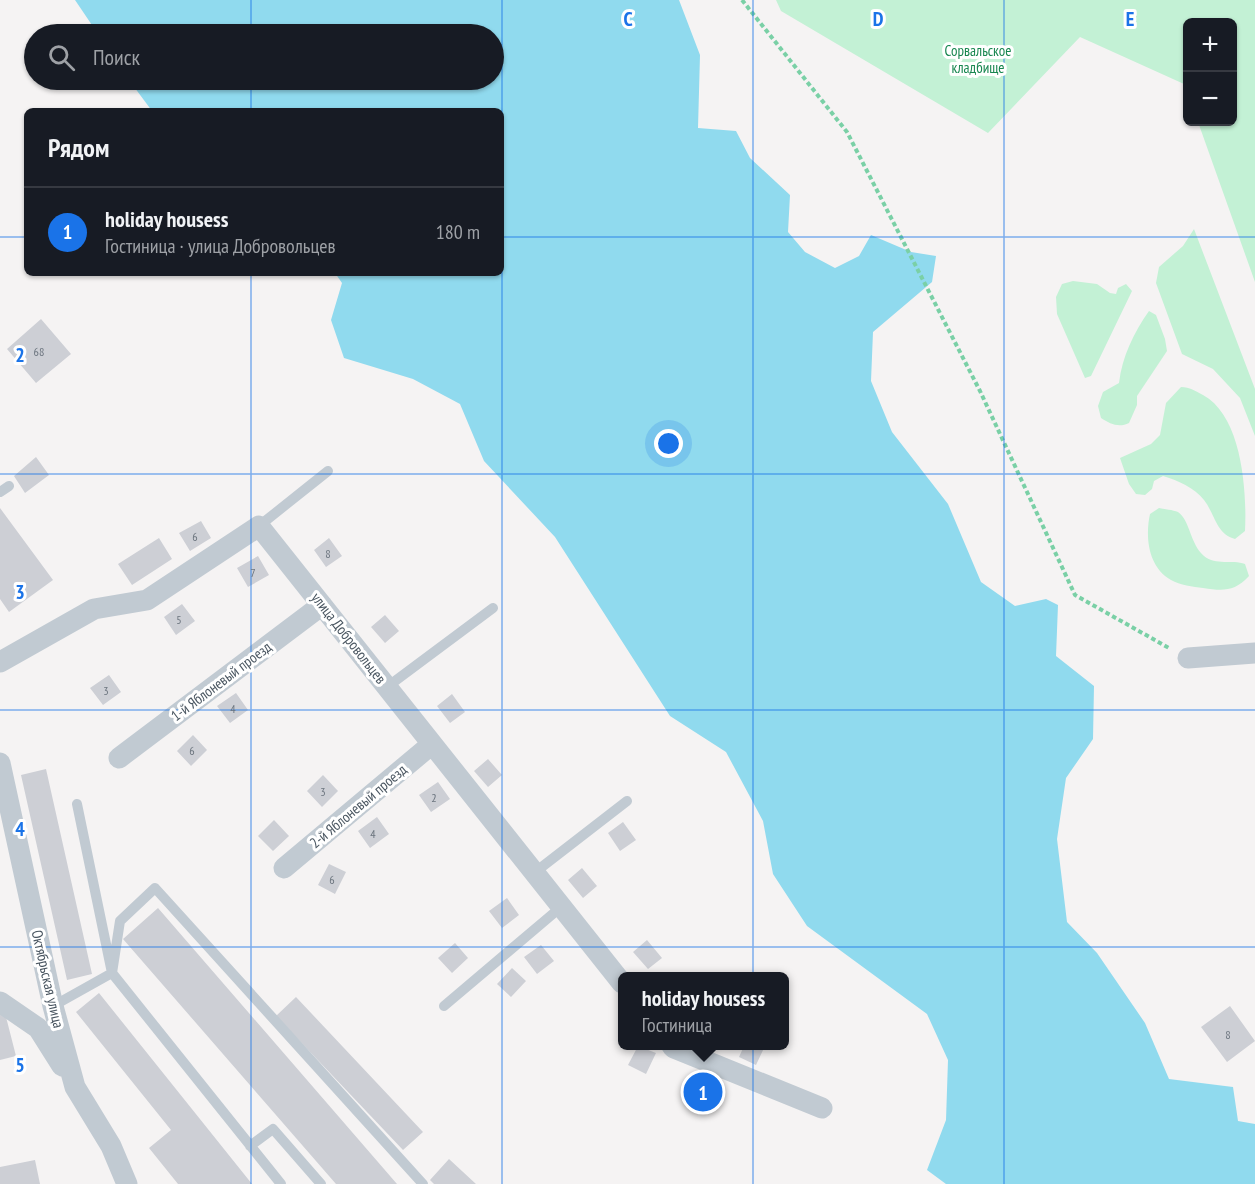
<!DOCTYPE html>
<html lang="ru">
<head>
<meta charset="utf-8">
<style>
  body { margin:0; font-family:"PT Sans Narrow",sans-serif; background:#20242c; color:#f1f3f6 }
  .controls { position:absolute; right:18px; top:18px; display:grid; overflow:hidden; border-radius:9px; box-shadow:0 2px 4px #0004 }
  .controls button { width:54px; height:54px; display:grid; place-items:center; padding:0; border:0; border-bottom:2px solid #363941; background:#171b24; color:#f1f3f6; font:30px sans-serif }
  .you { position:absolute; left:669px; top:444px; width:21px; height:21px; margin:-15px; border:4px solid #fff; border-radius:50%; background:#1a73e8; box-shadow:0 0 0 9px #1a73e833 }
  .badge { display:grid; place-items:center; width:39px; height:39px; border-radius:50%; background:#1a73e8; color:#fff; font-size:20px; font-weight:700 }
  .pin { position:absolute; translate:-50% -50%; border:3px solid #fff; box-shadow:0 2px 6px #0006 }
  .popup { position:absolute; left:618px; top:972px; width:171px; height:78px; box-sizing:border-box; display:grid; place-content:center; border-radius:9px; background:#171b24; filter:drop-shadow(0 2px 4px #0005); font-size:20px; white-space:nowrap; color:#9ea1a6 }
  .popup b { font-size:22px; color:#f1f3f6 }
  .popup::after { content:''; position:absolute; left:50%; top:100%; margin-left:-12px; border:12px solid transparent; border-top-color:#171b24 }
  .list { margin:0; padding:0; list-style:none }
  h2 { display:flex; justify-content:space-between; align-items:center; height:78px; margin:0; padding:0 24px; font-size:26px }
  h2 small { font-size:20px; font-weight:400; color:#9ea1a6 }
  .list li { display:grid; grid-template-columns:39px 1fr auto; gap:18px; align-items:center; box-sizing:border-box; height:90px; padding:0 24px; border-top:2px solid #363941 }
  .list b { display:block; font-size:22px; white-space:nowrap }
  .list p { margin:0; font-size:20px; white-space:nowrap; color:#9ea1a6 }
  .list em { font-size:20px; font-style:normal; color:#9ea1a6 }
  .icon { flex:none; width:33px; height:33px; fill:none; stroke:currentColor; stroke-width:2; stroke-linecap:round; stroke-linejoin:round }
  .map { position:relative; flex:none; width:1255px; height:1184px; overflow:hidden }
  .search { position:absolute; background:#171b24; box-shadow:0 2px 4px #0004; left:24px; top:24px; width:480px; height:66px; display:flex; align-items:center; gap:15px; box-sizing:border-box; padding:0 21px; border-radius:33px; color:#9ea1a6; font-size:22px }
  .panel { position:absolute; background:#171b24; box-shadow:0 2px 4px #0004; left:24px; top:108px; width:480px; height:168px; border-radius:9px }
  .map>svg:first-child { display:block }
  .green { fill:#c3f1d5 }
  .water { fill:#90daee }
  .building { fill:#cdcfd5 }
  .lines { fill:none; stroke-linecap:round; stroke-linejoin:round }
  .path { stroke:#7ad0a6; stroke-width:4; stroke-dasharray:4.5 3; stroke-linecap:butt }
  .service { stroke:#c1cad2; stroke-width:10 }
  .minor { stroke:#c1cad2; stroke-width:21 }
  .grid { fill:none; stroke:#1a73e8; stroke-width:1.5; stroke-opacity:0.55 }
  .labels { text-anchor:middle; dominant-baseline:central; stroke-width:6; stroke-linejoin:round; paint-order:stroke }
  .number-label { font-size:12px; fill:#6b747e }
  .park-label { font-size:15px; fill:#17864f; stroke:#fff }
  .street-label { font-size:15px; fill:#4a5661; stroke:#fff }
  .grid-label { font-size:20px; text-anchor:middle; font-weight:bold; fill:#1a73e8; stroke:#fff; stroke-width:6; stroke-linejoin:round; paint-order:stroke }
</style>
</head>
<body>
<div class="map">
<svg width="1255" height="1184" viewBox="0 0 1255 1184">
  <rect width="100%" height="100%" fill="#f5f3f3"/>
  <!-- green -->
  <path class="green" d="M776 0H1255V282L1198 122H1232V22H1188L1187 92 1184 84 1080 37 988 133 781 11Z
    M1194 229 1255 389V436L1240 398 1213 369 1182 354 1156 283 1159 267 1183 246Z
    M1073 281 1097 284 1110 293 1116 294 1118 288 1126 284 1132 291 1091 376 1085 378 1057 314 1056 297 1062 284Z
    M1149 311 1156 315 1165 339 1167 351 1137 396V405L1129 423C1119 428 1110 424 1101 418L1098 406 1103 392 1119 383C1122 357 1134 332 1149 311Z
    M1181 387C1190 387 1195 391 1203 395 1242 416 1247 491 1245 531L1235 539C1216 534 1215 514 1204 500 1195 488 1177 480 1163 476L1154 481 1152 489 1145 495 1136 494 1129 484 1120 458 1151 444 1160 435 1166 403Z
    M1159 508C1164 509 1173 510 1178 512 1190 520 1190 544 1204 556 1216 566 1232 559 1245 564L1249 576C1234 592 1223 591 1203 588 1193 587 1180 585 1171 580 1148 567 1145 537 1150 514Z"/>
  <!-- water -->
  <path class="water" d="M75 0H679L700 55 698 128 736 131 750 158 790 195 788 232 805 252 835 268 859 256 871 235 911 252 936 256 932 282 873 332 871 381 892 432 948 504 981 582 1015 606 1046 599 1058 605 1056 656 1094 686 1093 739 1066 778 1057 839 1067 922 1097 953 1145 1023 1169 1079 1233 1087 1238 1121 1255 1124V1184H946L927 1170 946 1120 948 1060 927 1014 807 926 773 874 763 821 726 752 670 716 555 537 484 461 460 404 413 379 344 358 331 320 342 283 335 273H501V111H152L129 80H494V34H98Z"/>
  <!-- building -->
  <path class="building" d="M41 319 71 354 36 383 7 349Z
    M36 457 49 475 25 493 14 476Z
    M0 508 53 580 9 612 0 599Z
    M201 521 211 538 190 551 179 533Z
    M159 538 172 559 132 585 118 564Z
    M329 538 342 556 326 567 314 550Z
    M258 556 269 575 248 587 237 568Z
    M182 604 195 621 176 635 164 617Z
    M385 615 399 631 385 643 371 627Z
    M109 675 121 692 103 705 90 688Z
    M236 693 248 710 230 723 217 706Z
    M452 694 465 712 450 723 437 706Z
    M193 735 207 750 191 766 177 751Z
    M488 759 502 775 488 787 474 771Z
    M46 769 92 974 67 980 21 775Z
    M323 775 338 791 322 807 307 791Z
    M438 782 450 799 431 812 419 795Z
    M377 817 389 834 370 848 358 831Z
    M274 820 289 836 273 851 258 836Z
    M623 822 636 840 620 851 608 833Z
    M329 864 346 872 335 894 318 885Z
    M582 868 597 886 583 898 568 880Z
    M507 898 519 915 502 928 489 911Z
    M158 908 397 1184H336L123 939Z
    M647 940 662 958 648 969 633 952Z
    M455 943 468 958 452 973 438 958Z
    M541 945 554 961 537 974 524 957Z
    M512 968 526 981 511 997 497 984Z
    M99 993 252 1184H178L149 1148 171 1130 76 1012Z
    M296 997 423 1132 403 1150 276 1016Z
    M1230 1006 1255 1041 1227 1062 1201 1027Z
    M5 1013 16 1056 0 1060V1014Z
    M638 1046 656 1053 646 1074 628 1065Z
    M744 1046H765L756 1065 739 1057Z
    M695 1075 713 1086 701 1105 684 1095Z
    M449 1159 476 1184H434L430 1180Z
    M35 1160 40 1184H0V1167Z"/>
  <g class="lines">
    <!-- path -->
    <path class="path" d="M742 0 847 132 980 391 1075 595 1169 648"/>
    <!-- service -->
    <path class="service" d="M0 492 9 486
      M259 526 328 471
      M387 687 493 608
      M77 804 112 973 120 921 155 888 423 1184
      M534 873 627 801
      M53 1006 112 973 281 1184
      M444 1006 561 907
      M250 1146 273 1129 321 1184"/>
    <!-- minor -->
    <path class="minor" d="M1188 658 1255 653
      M0 662 94 609 147 600 259 526 622 983
      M119 758 322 605
      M0 763 53 1006 75 1087 111 1146 127 1184
      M284 868 432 744
      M0 1002 38 1028 62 1066
      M672 1046 674 1048 822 1108"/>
  </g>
  <!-- grid -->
  <path class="grid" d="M251 0V34M502 0V1184M753 0V1184M1004 0V1184M251 80V111M0 237H27M501 237H1255M251 273V1184M0 474H1255M0 710H1255M0 947H1255"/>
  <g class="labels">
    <!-- number labels -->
    <g class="number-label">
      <text x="39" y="351">68</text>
      <text x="195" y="536">6</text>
      <text x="328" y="553">8</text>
      <text x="253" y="572">7</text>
      <text x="179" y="619">5</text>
      <text x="106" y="690">3</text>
      <text x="233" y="708">4</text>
      <text x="192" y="750">6</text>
      <text x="323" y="791">3</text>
      <text x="434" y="797">2</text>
      <text x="373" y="833">4</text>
      <text x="332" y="879">6</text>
      <text x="1228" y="1034">8</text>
    </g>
    <!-- park labels -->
    <g class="park-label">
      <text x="978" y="50">Сорвальское<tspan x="978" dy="17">кладбище</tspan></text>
    </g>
    <!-- street labels -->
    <g class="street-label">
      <text transform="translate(349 638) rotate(52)">улица Добровольцев</text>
      <text transform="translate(221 681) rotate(-37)">1-й Яблоневый проезд</text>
      <text transform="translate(358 806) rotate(-40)">2-й Яблоневый проезд</text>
      <text transform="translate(48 979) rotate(77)">Октябрьская улица</text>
    </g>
  </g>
  <g class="grid-label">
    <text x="628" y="26">C</text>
    <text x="878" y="26">D</text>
    <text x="1130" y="26">E</text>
    <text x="20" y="362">2</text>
    <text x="20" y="599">3</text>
    <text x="20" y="836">4</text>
    <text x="20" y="1072">5</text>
  </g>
</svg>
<div class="controls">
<button>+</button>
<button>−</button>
</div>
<div class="you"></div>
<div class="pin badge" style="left:703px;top:1092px">1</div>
<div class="popup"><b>holiday housess</b>Гостиница</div>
<div class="search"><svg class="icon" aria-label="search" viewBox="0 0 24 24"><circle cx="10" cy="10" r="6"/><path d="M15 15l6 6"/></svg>Поиск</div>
<section class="panel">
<h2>Рядом<small></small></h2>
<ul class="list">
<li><span class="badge">1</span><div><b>holiday housess</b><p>Гостиница · улица Добровольцев</p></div><em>180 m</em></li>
</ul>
</section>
</div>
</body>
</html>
